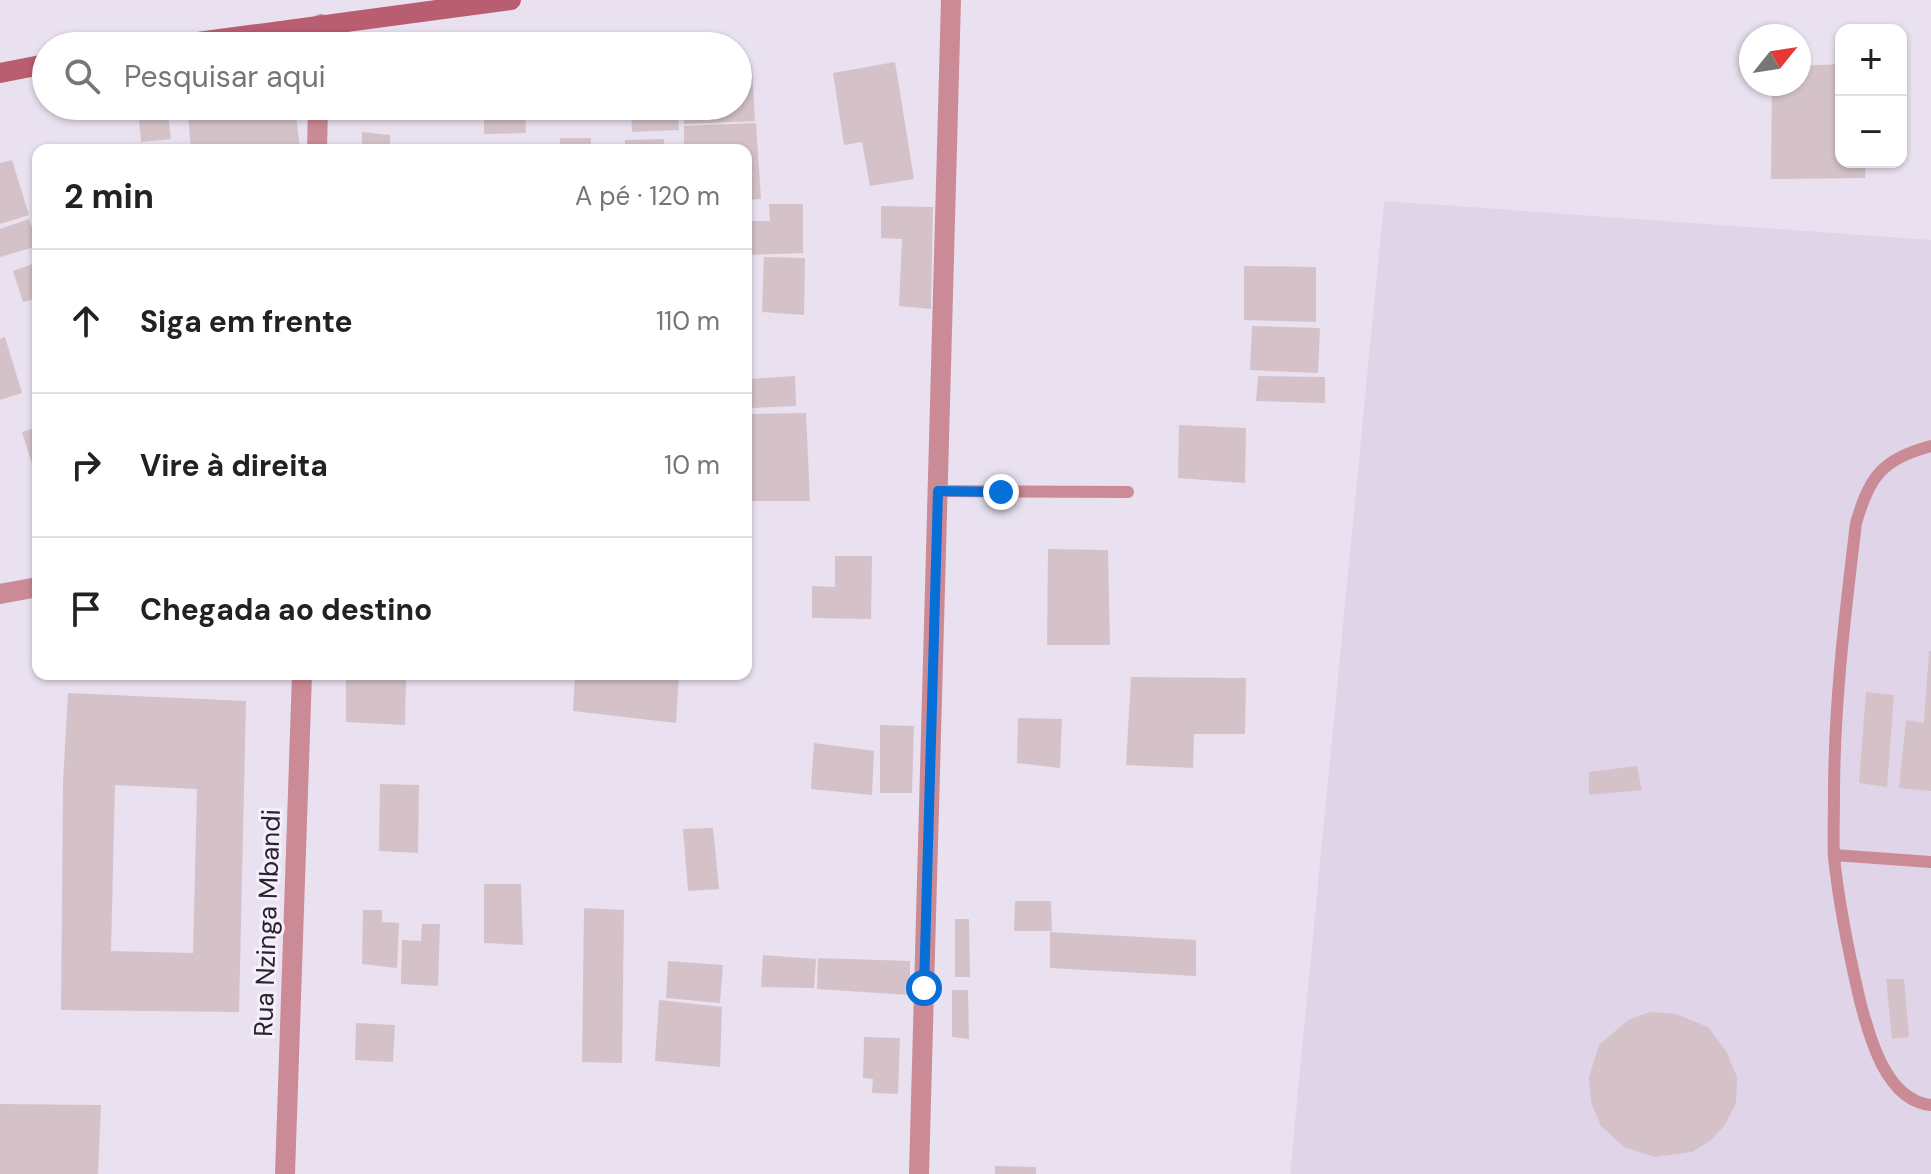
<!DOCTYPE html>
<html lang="pt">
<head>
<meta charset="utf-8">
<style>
  body { margin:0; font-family:"DM Sans",sans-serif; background:#f6f6f6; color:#222 }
  .controls { position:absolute; right:24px; top:24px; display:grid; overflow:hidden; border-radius:16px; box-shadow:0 2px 6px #0004 }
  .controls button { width:72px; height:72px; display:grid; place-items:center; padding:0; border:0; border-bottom:2px solid #e0e0e0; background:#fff; color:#222; font:40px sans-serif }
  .compass { position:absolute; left:1739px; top:24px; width:72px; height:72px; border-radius:50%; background:#fff; box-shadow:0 2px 6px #0004; rotate:60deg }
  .stop { position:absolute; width:24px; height:24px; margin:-18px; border:6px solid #0670d8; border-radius:50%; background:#fff }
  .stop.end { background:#0670d8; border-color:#fff; box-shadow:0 2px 8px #0008 }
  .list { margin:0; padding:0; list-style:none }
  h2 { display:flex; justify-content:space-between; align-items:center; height:104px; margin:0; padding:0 32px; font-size:34px }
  h2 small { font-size:26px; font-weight:400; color:#767676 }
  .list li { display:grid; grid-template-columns:52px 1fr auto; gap:24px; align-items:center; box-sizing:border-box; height:144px; padding:0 32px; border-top:2px solid #e0e0e0 }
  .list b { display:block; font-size:30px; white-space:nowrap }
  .list em { font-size:26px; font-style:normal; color:#767676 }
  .icon { flex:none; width:44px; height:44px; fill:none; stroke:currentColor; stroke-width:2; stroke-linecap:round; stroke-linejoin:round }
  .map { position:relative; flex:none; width:1931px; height:1174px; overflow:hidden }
  .search { position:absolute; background:#fff; box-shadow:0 2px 6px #0004; left:32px; top:32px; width:720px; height:88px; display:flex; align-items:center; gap:20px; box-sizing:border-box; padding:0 28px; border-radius:44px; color:#767676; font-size:30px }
  .panel { position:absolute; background:#fff; box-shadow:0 2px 6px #0004; left:32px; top:144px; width:720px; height:536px; border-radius:16px }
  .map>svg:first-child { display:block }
  .built { fill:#e0d4e9 }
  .building { fill:#d4c2c8; fill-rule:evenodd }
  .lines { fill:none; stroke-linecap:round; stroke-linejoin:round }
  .lane { stroke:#cb8b96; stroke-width:12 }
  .street { stroke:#cb8b96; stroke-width:20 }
  .secondary { stroke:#b95d71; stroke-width:20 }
  .route { stroke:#0670d8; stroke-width:10 }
  .labels { text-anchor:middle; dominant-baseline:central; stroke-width:6; stroke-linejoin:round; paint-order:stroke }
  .street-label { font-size:26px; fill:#28252a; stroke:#f6eefd }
</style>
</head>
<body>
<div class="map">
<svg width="1931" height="1174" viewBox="0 0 1931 1174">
  <rect width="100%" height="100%" fill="#e9e1f0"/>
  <!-- built -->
  <path class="built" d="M1384 201 1931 240V1174H1290Z"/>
  <!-- building -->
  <path class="building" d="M895 62 914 179 870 186 862 142 844 145 833 73Z
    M1841 64V162H1866L1865 178 1771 179 1772 84H1799V66Z
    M752 66 755 121 684 124 683 106H738V67Z
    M253 106H295L300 150H191L188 114Z
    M484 106H525L526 133 484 134Z
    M631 106H677L679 130 632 132Z
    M168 114 171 139 141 142 139 118Z
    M756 123 761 199 746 200V150H684V126Z
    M362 132 390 135V150H362Z
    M560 138H591V150H560Z
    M664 139V150H625V140Z
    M12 160 29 215 0 224V163Z
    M769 204H803V253L746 255V221H770Z
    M881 206 933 207 931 309 899 306 902 239 881 238Z
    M29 219 38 246 0 257V229Z
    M764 257 805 258 804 315 762 312Z
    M35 263 38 273V298L23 302 13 271Z
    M1244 266 1316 267V322L1244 320Z
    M1252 326 1320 328 1318 373 1250 370Z
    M5 337 22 393 0 400V339Z
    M795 376 796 406 752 408 751 379Z
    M1258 376 1325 377V403L1256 401Z
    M806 413 810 501H746V465H752L750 414Z
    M1179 425 1246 428 1245 483 1178 478Z
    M38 427V480H37L22 432Z
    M1048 549 1108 550 1110 645H1047Z
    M835 556H872L871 619 812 618V586L835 587Z
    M1929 651H1931V791L1899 788 1906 720 1924 723Z
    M575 674H679L676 723 573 711Z
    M346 676 406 677 405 725 346 722Z
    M1131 677 1246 678 1245 734H1194L1193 768 1126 765Z
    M1866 692 1894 695 1887 787 1859 783Z
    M68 693 246 701 239 1012 61 1010 63 783ZM115 785 197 789 193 953 111 951Z
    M1018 718 1062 719 1060 768 1017 763Z
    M880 725 914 726 912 793H880Z
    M814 743 874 751 872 795 811 789Z
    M1637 766 1642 790 1589 795V772Z
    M380 784 419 785 418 853 379 851Z
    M713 828 719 889 688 891 683 829Z
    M484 884H521L523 945 484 943Z
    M1015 901H1051L1052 931H1014Z
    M584 908 624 910 622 1063 582 1062Z
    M363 910H382V922L399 923 397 968 362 964Z
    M955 919H969L970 977H955Z
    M422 924H440L438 986 401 984 402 940 421 941Z
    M1050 932 1196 940V976L1050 968Z
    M763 955 816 959 814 988 761 987Z
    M818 958 910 961V995L817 989Z
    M668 961 723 965 720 1003 666 998Z
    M1886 979H1904L1909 1037 1892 1039Z
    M952 990H968L969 1039 952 1037Z
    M659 1000 722 1007 720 1067 655 1061Z
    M1650 1012 1676 1014 1708 1027 1726 1051 1737 1077 1736 1103 1725 1125 1710 1141 1692 1152 1654 1157 1624 1147 1601 1126 1591 1102 1589 1077 1599 1045 1628 1020Z
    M356 1023 395 1025 393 1062 355 1060Z
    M864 1037 900 1038 898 1094 872 1093 873 1079 863 1078Z
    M0 1104 101 1105 98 1174H0Z
    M995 1166 1036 1167V1174H995Z"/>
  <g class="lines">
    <!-- lane -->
    <path class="lane" d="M1931 446C1882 459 1870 476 1856 523 1845 614 1834 705 1834 796 1834 816 1833 837 1834 857 1839 906 1849 954 1860 1001 1869 1036 1886 1101 1931 1105
      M938 491 1128 492
      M1834 855 1931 862"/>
    <!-- street -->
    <path class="street" d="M320 46 321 24
      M317 150 318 106
      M0 594 38 587
      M285 1174 302 674
      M919 1174 951 0"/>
    <!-- secondary -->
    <path class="secondary" d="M168 46 511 0
      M0 73 46 64"/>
  </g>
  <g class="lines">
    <!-- route -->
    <path class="route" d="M924 988 938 491 1001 492"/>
  </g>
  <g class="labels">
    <!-- street labels -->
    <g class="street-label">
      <text transform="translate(267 923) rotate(-88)">Rua Nzinga Mbandi</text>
    </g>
  </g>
</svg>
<div class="controls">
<button>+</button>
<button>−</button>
</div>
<svg class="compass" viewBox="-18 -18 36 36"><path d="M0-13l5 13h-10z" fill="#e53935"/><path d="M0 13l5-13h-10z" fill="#767676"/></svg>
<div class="stop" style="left:924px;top:988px"></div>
<div class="stop end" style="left:1001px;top:492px"></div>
<div class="search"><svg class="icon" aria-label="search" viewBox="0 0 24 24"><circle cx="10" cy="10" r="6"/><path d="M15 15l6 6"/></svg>Pesquisar aqui</div>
<section class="panel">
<h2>2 min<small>A pé · 120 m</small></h2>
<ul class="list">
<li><svg class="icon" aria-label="ahead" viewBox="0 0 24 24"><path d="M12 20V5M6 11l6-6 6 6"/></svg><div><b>Siga em frente</b></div><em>110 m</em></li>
<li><svg class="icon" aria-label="right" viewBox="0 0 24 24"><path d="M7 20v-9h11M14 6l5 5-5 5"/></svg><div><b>Vire à direita</b></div><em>10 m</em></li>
<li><svg class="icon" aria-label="arrive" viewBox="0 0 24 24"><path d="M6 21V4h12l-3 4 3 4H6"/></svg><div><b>Chegada ao destino</b></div></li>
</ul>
</section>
</div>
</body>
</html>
